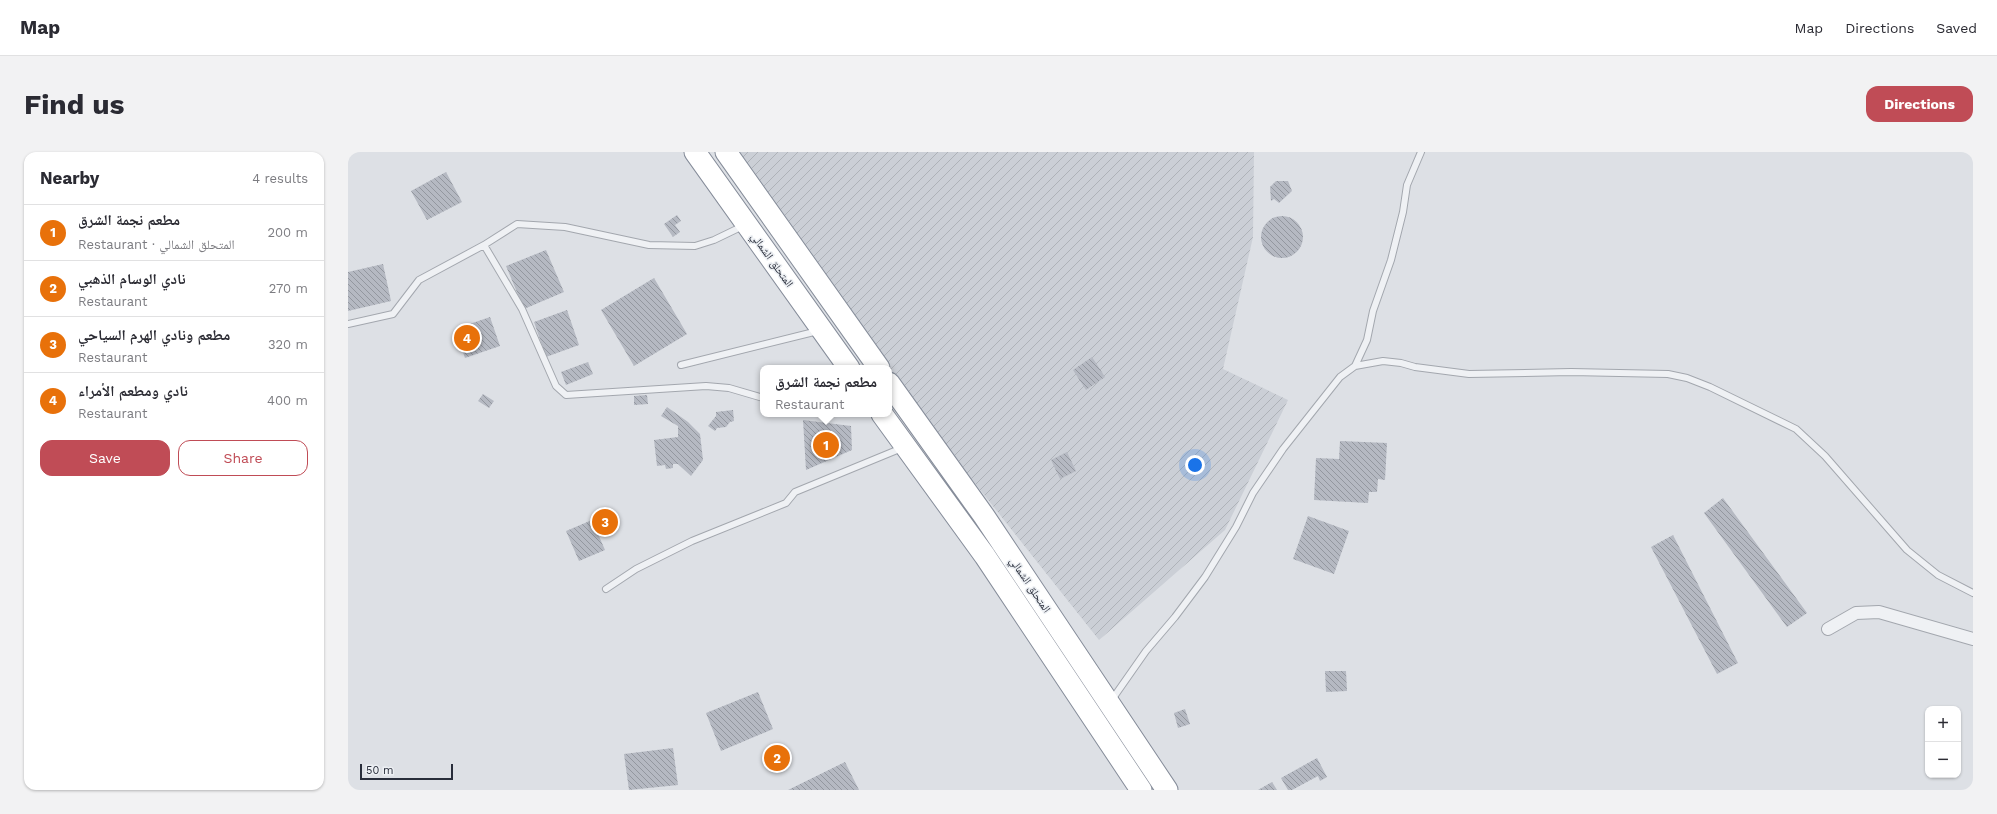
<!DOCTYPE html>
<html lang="en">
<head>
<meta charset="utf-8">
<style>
  body { margin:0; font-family:"Work Sans","Noto Naskh Arabic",sans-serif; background:#f2f2f3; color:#2b2b33 }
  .controls { position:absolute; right:12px; bottom:12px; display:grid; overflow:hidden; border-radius:8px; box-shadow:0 1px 3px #0004 }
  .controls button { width:36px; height:36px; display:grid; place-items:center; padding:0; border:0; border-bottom:1px solid #e1e1e2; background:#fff; color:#2b2b33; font:20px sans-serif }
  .scale { position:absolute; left:12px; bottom:10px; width:93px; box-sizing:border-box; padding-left:4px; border:2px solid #282d3a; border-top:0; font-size:11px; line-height:14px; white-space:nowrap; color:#282d3a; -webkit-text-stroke:3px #eceff3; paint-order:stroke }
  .you { position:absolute; left:847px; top:313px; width:14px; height:14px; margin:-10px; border:3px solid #fff; border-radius:50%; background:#1a73e8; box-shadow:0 0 0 6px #1a73e833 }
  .badge { display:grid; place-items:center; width:26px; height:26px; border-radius:50%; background:#c04c56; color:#fff; font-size:13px; font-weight:700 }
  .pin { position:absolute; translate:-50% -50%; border:2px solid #fff; box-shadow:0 1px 4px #0006 }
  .popup { position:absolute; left:412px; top:213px; width:132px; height:52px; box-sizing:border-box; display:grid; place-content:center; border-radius:8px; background:#fff; filter:drop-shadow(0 1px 3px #0005); font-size:13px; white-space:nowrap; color:#7c7c81 }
  .popup b { font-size:15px; color:#2b2b33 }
  .popup::after { content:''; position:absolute; left:50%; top:100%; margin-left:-8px; border:8px solid transparent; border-top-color:#fff }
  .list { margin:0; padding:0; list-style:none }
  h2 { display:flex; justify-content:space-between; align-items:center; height:52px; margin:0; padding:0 16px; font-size:17px }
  h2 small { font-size:13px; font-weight:400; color:#7c7c81 }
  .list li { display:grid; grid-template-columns:26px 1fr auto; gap:12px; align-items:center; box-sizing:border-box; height:56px; padding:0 16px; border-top:1px solid #e1e1e2 }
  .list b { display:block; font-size:15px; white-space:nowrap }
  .list p { margin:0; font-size:13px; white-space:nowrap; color:#7c7c81 }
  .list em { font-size:13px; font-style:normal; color:#7c7c81 }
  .actions { display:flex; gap:8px; padding:12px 16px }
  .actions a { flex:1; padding:9px 0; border:1px solid #c04c56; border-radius:12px; text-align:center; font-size:14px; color:#c04c56 }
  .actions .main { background:#c04c56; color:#fff }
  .map { position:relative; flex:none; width:1625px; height:638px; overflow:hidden; border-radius:12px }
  header { display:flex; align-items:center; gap:24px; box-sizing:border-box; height:56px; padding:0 20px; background:#fff; border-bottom:1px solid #e1e1e2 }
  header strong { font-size:19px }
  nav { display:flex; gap:22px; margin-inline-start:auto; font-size:14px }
  .intro { display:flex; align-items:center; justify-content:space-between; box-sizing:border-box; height:96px; padding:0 24px }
  h1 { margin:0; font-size:28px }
  .button { padding:10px 18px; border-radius:12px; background:#c04c56; color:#fff; font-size:14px; font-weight:700 }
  main { display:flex; gap:24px; padding:0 24px }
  aside { flex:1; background:#fff; border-radius:12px; box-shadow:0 1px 3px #0004 }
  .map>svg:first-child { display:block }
  .industrial { fill:url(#industrial-furrows) }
  .building { fill:url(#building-back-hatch) }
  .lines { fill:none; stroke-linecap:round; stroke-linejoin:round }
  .lane-casing { stroke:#a3a7ae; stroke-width:8 }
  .street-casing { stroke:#a3a7ae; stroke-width:14 }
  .highway-casing { stroke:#868d9a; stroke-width:23 }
  .lane { stroke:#eff1f4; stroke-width:6 }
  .street { stroke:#eff1f4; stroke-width:12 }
  .highway { stroke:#fff; stroke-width:21 }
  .labels { text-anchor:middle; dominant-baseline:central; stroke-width:3; stroke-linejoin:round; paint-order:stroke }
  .street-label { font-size:11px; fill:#282d3a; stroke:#eceff3 }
</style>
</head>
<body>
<header>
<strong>Map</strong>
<nav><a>Map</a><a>Directions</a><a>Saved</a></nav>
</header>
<div class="intro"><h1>Find us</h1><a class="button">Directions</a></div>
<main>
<aside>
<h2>Nearby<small>4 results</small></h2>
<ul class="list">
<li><span class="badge" style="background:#e8710a">1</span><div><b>مطعم نجمة الشرق</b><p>Restaurant · المتحلق الشمالي</p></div><em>200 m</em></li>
<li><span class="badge" style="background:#e8710a">2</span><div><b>نادي الوسام الذهبي</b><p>Restaurant</p></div><em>270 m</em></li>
<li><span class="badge" style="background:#e8710a">3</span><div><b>مطعم ونادي الهرم السياحي</b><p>Restaurant</p></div><em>320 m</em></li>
<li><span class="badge" style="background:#e8710a">4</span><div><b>نادي ومطعم الأمراء</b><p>Restaurant</p></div><em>400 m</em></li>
</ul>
<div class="actions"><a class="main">Save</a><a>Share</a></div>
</aside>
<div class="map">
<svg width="1625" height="638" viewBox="0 0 1625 638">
  <defs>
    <pattern id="industrial-furrows" width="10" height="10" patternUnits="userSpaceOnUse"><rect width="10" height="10" fill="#cbcfd6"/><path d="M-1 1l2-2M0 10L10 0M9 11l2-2" fill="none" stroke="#aeb2b8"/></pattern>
    <pattern id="building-back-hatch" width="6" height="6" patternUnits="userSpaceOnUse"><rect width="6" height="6" fill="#b5b9c2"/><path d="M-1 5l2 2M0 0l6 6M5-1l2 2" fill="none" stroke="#93979f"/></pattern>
  </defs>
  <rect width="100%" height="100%" fill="#dde0e5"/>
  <!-- industrial -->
  <path class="industrial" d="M387 0H906L905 85 875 217 940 248 877 378 751 488 603 301 541 217Z"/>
  <!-- building -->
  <path class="building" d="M98 20 114 50 79 68 63 39Z
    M928 29H940L944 39 931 51 926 47 923 49 922 35Z
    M329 63 333 69 327 73 332 80 325 85 316 72Z
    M913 85a21 21 0 1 1 42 0a21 21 0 1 1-42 0Z
    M198 98 216 140 176 157 158 114Z
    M35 112 43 149 0 159V120Z
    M306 126 339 182 286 214 253 158Z
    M219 158 231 193 198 205 186 170Z
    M142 165 152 194 117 206 107 177Z
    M744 205 757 225 738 238 725 218Z
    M240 210 245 222 218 233 213 220Z
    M135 242 146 249 141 256 130 249Z
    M299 243 300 252 286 253V244Z
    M319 255 340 270 352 282 355 308 343 324 330 312H325V316L318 317 317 313 309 314 306 288 330 285V274L313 264Z
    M385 258 386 269 382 270 378 275 369 276 367 279 360 274 368 264V260Z
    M455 268 503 274 504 298 458 318Z
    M992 289 1039 291 1037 328 1030 327 1029 340H1021L1020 351 966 348 968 306 991 307Z
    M719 300 728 319 712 327 703 308Z
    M1375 346 1459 461 1439 475 1356 361Z
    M960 364 1001 379 986 422 945 407Z
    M244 368 257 398 231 409 218 379Z
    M1325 383 1390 511 1369 522 1303 395Z
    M977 519H998L999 539 978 540Z
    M410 540 425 577 373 599 358 561Z
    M837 557 842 572 830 576 826 561Z
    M325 596 330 633 281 638 276 602Z
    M969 606 979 625 972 629 970 624 944 638H940L933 626Z
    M497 610 511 638H440Z
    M924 630 929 638H910Z"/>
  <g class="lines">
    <defs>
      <path id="lane" d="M136 93 174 157 208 234 218 243 358 234 381 236 415 246
        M0 172 45 162 71 128 136 93 169 72 217 75 301 93 347 94 366 88 395 74
        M333 213 470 179
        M1007 214 1035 209 1053 211 1067 215 1121 222 1223 220 1320 222 1339 226 1362 235 1448 277 1477 304 1559 398 1590 423 1625 441
        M258 437 288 417 344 389 438 351 447 340 554 296
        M763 549 798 499 827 465 857 425 888 375 905 341 935 297 992 225 1007 214 1019 188 1025 159 1043 108 1055 60 1059 33 1073 0"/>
      <path id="street" d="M1480 477 1508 461 1531 460 1625 487"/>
      <path id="highway" d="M347 0 501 216
        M378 0 531 216
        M541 231 636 364 819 638
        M534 262 637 404 793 638"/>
    </defs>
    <!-- lane casing -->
    <use href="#lane" class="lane-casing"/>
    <!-- street casing -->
    <use href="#street" class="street-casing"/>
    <!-- highway casing -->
    <use href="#highway" class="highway-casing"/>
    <!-- lane -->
    <use href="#lane" class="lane"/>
    <!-- street -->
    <use href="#street" class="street"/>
    <!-- highway -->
    <use href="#highway" class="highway"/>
  </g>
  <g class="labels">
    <!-- street labels -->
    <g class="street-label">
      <text transform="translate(424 108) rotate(54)">المتحلق الشمالي</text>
      <text transform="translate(682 433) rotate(56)">المتحلق الشمالي</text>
    </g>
  </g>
</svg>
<div class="controls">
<button>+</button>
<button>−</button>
</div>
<div class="scale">50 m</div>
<div class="you"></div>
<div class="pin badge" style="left:478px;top:293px;background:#e8710a">1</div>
<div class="popup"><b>مطعم نجمة الشرق</b>Restaurant</div>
<div class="pin badge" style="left:429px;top:606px;background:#e8710a">2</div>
<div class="pin badge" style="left:257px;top:370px;background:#e8710a">3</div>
<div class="pin badge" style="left:119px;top:186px;background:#e8710a">4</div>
</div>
</main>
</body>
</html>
